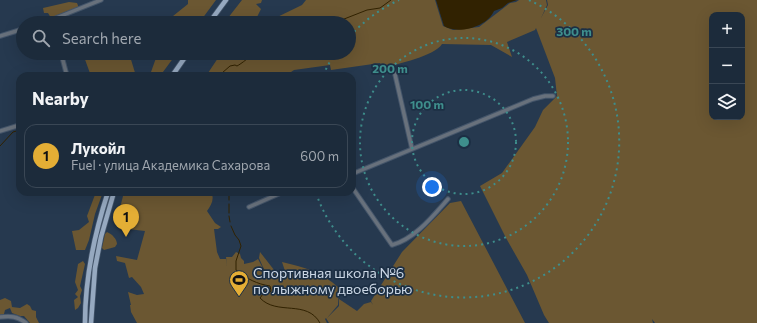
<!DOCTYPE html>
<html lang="en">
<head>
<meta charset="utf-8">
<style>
  body { margin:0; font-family:Commissioner,sans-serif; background:#253342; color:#f1f3f6 }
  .controls { position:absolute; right:12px; top:12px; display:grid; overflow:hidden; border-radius:8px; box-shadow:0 4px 16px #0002 }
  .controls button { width:36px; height:36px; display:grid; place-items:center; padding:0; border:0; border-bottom:1px solid #3a4755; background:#1c2b3b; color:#f1f3f6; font:20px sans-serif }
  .you { position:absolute; left:432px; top:187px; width:14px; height:14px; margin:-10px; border:3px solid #fff; border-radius:50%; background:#1a73e8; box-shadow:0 0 0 6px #1a73e833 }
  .badge { display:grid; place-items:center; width:26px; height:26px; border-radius:50%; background:#e4ae35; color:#111; font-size:13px; font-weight:700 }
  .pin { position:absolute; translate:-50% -33px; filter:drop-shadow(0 1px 2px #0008) }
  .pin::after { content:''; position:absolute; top:21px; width:14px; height:12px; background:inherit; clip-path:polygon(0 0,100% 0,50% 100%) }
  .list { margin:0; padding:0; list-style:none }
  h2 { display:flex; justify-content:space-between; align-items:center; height:52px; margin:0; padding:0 16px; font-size:17px }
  h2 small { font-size:13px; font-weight:400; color:#a0a7af }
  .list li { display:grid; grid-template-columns:26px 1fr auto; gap:12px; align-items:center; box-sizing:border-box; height:64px; margin:0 8px 8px; padding:0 8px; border:1px solid #3a4755; border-radius:12px }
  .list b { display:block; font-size:15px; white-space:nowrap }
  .list p { margin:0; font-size:13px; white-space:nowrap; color:#a0a7af }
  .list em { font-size:13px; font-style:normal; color:#a0a7af }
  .icon { flex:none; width:22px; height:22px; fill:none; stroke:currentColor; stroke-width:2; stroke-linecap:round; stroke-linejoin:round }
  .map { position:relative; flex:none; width:757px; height:323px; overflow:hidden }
  .search { position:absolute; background:#1c2b3b; box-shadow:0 4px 16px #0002; left:16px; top:16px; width:340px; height:44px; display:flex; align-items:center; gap:10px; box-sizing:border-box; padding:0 14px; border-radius:22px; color:#a0a7af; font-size:15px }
  .panel { position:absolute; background:#1c2b3b; box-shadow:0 4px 16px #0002; left:16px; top:72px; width:340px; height:124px; border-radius:12px }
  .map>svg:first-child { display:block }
  .green { fill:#6b5732; fill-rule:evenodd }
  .water { fill:#312201 }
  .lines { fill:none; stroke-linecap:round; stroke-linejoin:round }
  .stream { stroke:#312201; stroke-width:1 }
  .minor-casing { stroke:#44556a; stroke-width:5.5 }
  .major-casing { stroke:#44556a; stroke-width:6 }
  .minor { stroke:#68717c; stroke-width:3.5 }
  .major { stroke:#96a9c0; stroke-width:4.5 }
  .ring { fill:none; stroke:#3e8e8c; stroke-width:2; stroke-dasharray:2 4 }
  .labels { text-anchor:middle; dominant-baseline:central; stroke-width:3.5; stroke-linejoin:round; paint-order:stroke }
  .poi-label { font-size:14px; fill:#cbd7e5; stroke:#1c2f44; text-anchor:start }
  .centre { fill:#3e8e8c; stroke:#1c2f44; stroke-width:2 }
  .ring-label { font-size:12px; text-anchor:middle; font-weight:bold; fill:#3e8e8c; stroke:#1c2f44; stroke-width:3.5; stroke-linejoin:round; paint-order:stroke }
</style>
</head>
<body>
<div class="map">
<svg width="757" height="323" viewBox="0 0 757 323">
  <rect width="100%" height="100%" fill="#26394f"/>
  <!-- green -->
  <path class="green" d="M188 0H216L199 23H174L173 16 188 4Z
    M242 0H262L261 3 256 4 261 9 257 17 251 23H224Z
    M306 0H435L443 26 453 30 479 27 510 3 516 2 519 0H546L547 5 541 18 548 5 547 0H757V323H655L652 319 653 323H549L544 315 527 275 506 238 480 186 502 173 535 127 543 110 557 96 555 78 536 28 535 30 507 42 512 57 491 45 442 44C435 56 397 64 383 68L380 63 331 70 330 65 294 70 285 76H206L218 58 227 53H349V23H265L302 5ZM712 15H742V117H712Z
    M69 2 77 3 79 8 51 18 48 13H44L43 8Z
    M105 53H122L124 55 129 53 136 76H91L83 54 102 55Z
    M154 53H177L160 76H154L151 72 156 58Z
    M96 192H103L95 214 89 240 85 250H76L72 231 79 230 89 222 87 216Z
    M124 192H211C215 199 211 205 207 211L215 223 221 227 218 229H214L217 252 220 259H226L227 266 226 257H232L236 252 240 254 241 258 244 261V264L253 262 258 259 266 274 259 258 260 252 278 275 285 271 282 262C304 267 322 272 339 288L338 305 327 318 339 306V299L357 311 364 304 371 302 373 305 371 301 402 252 450 203 461 201 525 323H377L378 315 377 323H329L326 318 325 319 327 323H137L131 312 130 305H131L128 292 137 295 144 294 141 287 132 277 129 278 125 263 117 261 116 256 137 260 145 231 119 228 125 226H119L117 220Z
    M107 232C112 234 117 239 117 244L115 247 104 250 102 248 105 234Z
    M83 261 85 264 80 286 82 290 80 296 81 303 78 308 75 310 74 300 78 297 75 294 78 290 75 282 78 264Z
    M5 298 11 301 12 307 20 308 27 304 30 306 32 310 36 311V317L39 323H30L24 316H20L12 313 10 308 5 310 4 314 2 316 0 315V300Z"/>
  <!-- water -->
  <path class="water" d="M436 0H517L508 3 502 8 494 11C487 27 458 35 444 26Z"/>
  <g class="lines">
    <!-- stream -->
    <path class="stream" d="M308 23 311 21H321L325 19 339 21 367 10 380 8 391 0
      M222 76V73L230 66 235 65 237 66C241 64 251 56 254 53
      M0 146 13 132 20 130
      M229 192V200
      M229 204V213
      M229 216 230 222
      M231 226 235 235 239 240 241 246 236 261V270C247 279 257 284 270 286L271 291 268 294H263L260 298C277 316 307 299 320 323"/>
    <defs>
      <path id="minor" d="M49 23 56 18 101 0
        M0 36 23 29
        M61 53 67 76
        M394 70 412 149
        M0 131 20 125
        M352 174 533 99 545 96H553
        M352 187 392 245C415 239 433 216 448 199
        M249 207 283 192
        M0 317C11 316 17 316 26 323"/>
      <path id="major" d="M209 23 226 0
        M172 76 188 53
        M85 323C85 278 94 235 108 192
        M91 323 95 268 101 237 114 192"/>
    </defs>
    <!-- minor casing -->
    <use href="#minor" class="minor-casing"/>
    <!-- major casing -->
    <use href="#major" class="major-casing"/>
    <!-- minor -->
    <use href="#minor" class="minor"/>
    <!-- major -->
    <use href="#major" class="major"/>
  </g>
  <!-- distance rings -->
  <g class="ring">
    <circle cx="464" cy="142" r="52"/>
    <circle cx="464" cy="142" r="104"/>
    <path d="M323 75A156 156 0 0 1 335 54M350 36A156 156 0 0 1 399 0M529 0A156 156 0 1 1 316 193"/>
  </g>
  <!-- icons -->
  <defs>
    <symbol id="stadium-pin" viewBox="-11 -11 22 30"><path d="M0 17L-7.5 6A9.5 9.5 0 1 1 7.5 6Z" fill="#e4ae35" stroke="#1c2f44"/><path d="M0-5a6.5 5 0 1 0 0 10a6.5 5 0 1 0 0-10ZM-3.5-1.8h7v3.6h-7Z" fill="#111"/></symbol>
  </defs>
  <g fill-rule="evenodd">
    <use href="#stadium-pin" x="228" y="269" width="22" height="30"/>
  </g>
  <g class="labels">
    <!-- poi labels -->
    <g class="poi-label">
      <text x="253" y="272">Спортивная школа №6<tspan x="253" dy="16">по лыжному двоеборью</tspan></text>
    </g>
  </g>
  <circle cx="464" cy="142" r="6" class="centre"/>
  <g class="ring-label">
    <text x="574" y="36">300 m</text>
    <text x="390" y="73">200 m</text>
    <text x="427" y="109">100 m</text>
  </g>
</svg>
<div class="controls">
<button>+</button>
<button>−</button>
<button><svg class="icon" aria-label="layers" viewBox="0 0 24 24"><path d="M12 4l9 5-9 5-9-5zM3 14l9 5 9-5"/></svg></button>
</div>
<div class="you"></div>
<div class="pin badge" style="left:126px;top:237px">1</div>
<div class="search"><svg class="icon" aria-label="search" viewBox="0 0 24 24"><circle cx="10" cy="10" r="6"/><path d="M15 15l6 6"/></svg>Search here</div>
<section class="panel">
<h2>Nearby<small></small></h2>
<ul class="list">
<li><span class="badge">1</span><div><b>Лукойл</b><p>Fuel · улица Академика Сахарова</p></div><em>600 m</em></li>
</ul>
</section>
</div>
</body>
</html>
